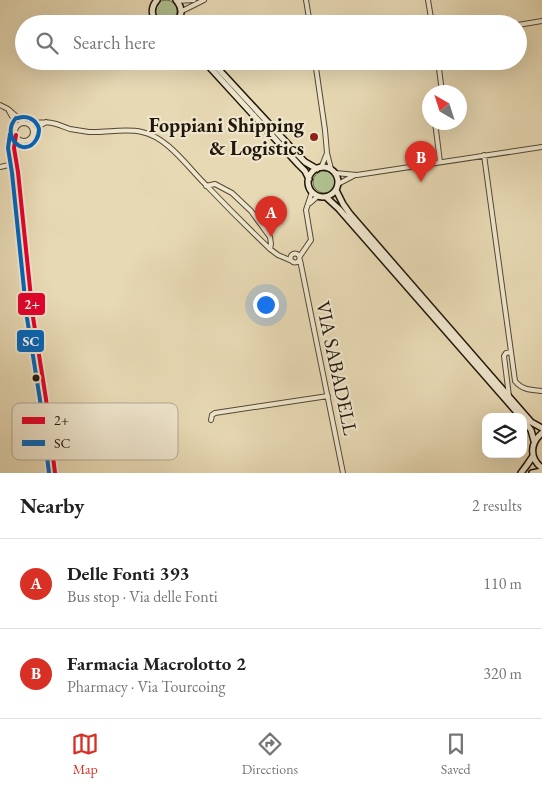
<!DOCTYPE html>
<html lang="en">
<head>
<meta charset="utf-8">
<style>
  body { margin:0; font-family:"EB Garamond",serif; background:#f2f2f2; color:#222 }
  .controls { position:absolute; right:15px; bottom:15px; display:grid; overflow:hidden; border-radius:10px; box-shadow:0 5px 20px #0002 }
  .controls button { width:45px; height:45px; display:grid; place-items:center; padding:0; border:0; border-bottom:1px solid #e0e0e0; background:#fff; color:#222; font:25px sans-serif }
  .compass { position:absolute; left:422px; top:85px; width:45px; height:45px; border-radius:50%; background:#fff; box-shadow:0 5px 20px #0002; rotate:321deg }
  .you { position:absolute; left:265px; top:304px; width:18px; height:18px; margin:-12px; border:4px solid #fff; border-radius:50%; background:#1a73e8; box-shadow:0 0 0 8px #1a73e833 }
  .badge { display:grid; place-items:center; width:32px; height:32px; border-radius:50%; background:#d93025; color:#fff; font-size:16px; font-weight:700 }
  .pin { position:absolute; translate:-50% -41px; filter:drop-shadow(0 1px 2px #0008) }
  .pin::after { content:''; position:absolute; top:26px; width:18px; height:15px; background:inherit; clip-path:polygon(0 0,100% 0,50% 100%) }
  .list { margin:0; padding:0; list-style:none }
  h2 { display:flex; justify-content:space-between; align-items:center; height:65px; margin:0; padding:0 20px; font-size:21px }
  h2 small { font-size:16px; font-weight:400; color:#767676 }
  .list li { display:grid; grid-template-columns:32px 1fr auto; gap:15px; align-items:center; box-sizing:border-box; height:90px; padding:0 20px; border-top:1px solid #e0e0e0 }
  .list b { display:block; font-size:19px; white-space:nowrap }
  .list p { margin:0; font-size:16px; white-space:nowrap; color:#767676 }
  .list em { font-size:16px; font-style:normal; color:#767676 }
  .icon { flex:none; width:28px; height:28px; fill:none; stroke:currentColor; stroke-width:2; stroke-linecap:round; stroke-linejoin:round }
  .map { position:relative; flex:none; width:542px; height:473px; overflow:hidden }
  .search { position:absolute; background:#fff; box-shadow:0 5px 20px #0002; left:15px; right:15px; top:15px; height:55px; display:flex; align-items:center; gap:12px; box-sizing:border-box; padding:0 18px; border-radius:28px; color:#767676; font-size:19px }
  .sheet { height:245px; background:#fff }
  nav { display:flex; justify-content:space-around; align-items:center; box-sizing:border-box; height:70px; border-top:1px solid #e0e0e0; background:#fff; font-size:14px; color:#767676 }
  nav a { display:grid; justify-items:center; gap:2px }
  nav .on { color:#d93025 }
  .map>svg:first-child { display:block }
  .green { fill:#b1c090; stroke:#6a6c4d }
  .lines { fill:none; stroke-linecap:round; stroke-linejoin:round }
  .street-casing { stroke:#534834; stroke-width:6 }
  .secondary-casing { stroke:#22170a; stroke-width:8 }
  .street { stroke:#efe6ce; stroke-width:4 }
  .secondary { stroke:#efe6ce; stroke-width:5 }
  .bus-1-casing { stroke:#efe6ce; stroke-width:8 }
  .bus-2-casing { stroke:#efe6ce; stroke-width:8 }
  .bus-1 { stroke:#e4002b; stroke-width:4 }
  .bus-2 { stroke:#0065bd; stroke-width:4 }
  .poi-dot { fill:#8f2418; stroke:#efe6ce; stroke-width:2 }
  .bus-dot { fill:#22170a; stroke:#efe6ce; stroke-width:2 }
  .labels { text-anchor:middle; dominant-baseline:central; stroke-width:4.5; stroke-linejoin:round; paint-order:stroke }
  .poi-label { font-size:20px; font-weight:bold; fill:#22170a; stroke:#efe6ce; text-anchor:end }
  .street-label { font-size:20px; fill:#22170a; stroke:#efe6ce }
  .key { fill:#efe6ce; stroke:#b2a893; stroke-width:1 }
  .key-label { font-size:14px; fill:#22170a }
  .line-badge { stroke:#efe6ce; stroke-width:2 }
  .badge-label { font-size:14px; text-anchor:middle; font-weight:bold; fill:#fff }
</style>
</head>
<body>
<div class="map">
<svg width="542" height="473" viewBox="0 0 542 473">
  <rect width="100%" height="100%" fill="#e7d9b4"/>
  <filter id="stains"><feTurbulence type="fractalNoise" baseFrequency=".004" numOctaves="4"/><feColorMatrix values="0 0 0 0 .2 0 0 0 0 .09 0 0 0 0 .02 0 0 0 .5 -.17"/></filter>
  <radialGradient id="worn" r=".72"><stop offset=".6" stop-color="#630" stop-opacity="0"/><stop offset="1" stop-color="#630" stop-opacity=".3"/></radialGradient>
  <!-- green -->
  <path class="green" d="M155 11a11 11 0 1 1 22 0a11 11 0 1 1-22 0Z
    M313 182a11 11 0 1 1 22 0a11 11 0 1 1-22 0Z"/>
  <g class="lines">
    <defs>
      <path id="street" d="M306 0 310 24
        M428 0 432 24
        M177 1 194 0
        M182 11 204 0
        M518 25 542 21
        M315 61 325 130 327 153 331 169
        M438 61 442 92
        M0 105 8 109 24 123
        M9 111 13 118 16 127
        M435 122 440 162
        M15 132a9 9 0 1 1 18 0a9 9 0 1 1-18 0Z
        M30 125C37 123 44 121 52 123 58 124 64 127 70 129 76 130 83 131 89 132 107 133 124 128 142 132 168 137 189 169 208 187 228 208 249 229 270 249L278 255 292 261
        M33 133 38 127 46 122
        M16 135 14 148 18 172 33 317 46 399 55 473
        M484 155 515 381C522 390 531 390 542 391
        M0 167 17 163
        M321 168 327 153
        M335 173 357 175 542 147
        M338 184 355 175
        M206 186 215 184 232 193 251 211 270 237 271 244 270 249
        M310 203 318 196
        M290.5 258a4.5 4.5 0 1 1 9 0a4.5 4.5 0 1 1-9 0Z
        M300 256 311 240 306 210 312 192
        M300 260 343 473
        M509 396 504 356 506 353 511 352
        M211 420 212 415 215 413 328 396"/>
      <path id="secondary" d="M157 0C150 8 151 17 159 24
        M174 24C183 17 183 8 176 0
        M204 61 299 165 305 171 309 179
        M211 61 297 154 305 162 317 169
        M308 182a15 15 0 1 1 30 0a15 15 0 1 1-30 0Z
        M336 190 343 204 350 214 531 422 542 428
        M326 197 339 209 521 417
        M523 420 531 430 534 441
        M542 433C530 443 529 458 542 468
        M521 473 527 465 533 456
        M532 473 542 471"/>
    </defs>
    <!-- street casing -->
    <use href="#street" class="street-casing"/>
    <!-- secondary casing -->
    <use href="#secondary" class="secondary-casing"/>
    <!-- street -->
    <use href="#street" class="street"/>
    <!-- secondary -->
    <use href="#secondary" class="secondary"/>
    <defs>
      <path id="bus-1" d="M16 135 14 148 18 172 33 317 46 399 55 473"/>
      <path id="bus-2" d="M16 118C0 136 24 159 36 140 38 137 39 133 39 129 36 119 27 115 18 118
        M10 134 8 148 12 173 27 318 40 400 49 473"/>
    </defs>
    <!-- bus-1 casing -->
    <use href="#bus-1" class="bus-1-casing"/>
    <!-- bus-2 casing -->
    <use href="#bus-2" class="bus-2-casing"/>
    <!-- bus-1 -->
    <use href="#bus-1" class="bus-1"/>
    <!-- bus-2 -->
    <use href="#bus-2" class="bus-2"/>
  </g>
  <!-- markers -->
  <circle class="poi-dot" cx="314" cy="137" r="5"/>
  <circle class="bus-dot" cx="36" cy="378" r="4.5"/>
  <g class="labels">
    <!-- poi labels -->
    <g class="poi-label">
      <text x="304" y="125">Foppiani Shipping<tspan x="304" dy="23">&amp; Logistics</tspan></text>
    </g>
    <!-- street labels -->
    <g class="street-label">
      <text transform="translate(337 368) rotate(78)">VIA SABADELL</text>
    </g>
  </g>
  <!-- legend -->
  <rect x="12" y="403" width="166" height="57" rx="8" class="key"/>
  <rect x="22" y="417" width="23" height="7" fill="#e4002b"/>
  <rect x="22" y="440" width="23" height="6" fill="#0065bd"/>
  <g class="key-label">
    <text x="54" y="425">2+</text>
    <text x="54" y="448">SC</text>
  </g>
  <g class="line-badge">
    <rect x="17" y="292" width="29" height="24" rx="5" fill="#e4002b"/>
    <rect x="16" y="329" width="29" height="24" rx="5" fill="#0065bd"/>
  </g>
  <g class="badge-label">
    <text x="32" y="309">2+</text>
    <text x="31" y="346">SC</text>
  </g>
  <rect width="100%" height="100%" filter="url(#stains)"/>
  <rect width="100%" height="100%" fill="url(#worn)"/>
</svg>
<div class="controls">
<button><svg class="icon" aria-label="layers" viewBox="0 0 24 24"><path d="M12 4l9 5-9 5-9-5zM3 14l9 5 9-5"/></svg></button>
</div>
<svg class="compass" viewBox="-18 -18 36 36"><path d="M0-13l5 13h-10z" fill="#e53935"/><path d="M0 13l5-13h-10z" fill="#767676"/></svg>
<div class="you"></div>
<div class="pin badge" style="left:271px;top:237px">A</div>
<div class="pin badge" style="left:421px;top:182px">B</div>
<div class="search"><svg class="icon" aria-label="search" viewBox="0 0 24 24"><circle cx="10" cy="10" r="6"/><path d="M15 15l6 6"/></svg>Search here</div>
</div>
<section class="sheet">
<h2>Nearby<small>2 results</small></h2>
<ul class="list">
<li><span class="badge">A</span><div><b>Delle Fonti 393</b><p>Bus stop · Via delle Fonti</p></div><em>110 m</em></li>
<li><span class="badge">B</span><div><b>Farmacia Macrolotto 2</b><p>Pharmacy · Via Tourcoing</p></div><em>320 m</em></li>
</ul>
</section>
<nav>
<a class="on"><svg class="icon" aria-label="map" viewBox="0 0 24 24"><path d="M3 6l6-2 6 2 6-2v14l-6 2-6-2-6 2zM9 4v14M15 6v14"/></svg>Map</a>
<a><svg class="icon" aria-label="directions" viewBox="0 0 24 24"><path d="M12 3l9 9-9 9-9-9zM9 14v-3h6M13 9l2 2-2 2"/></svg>Directions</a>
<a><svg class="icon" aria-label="saved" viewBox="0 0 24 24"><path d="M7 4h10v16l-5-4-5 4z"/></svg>Saved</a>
</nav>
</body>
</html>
